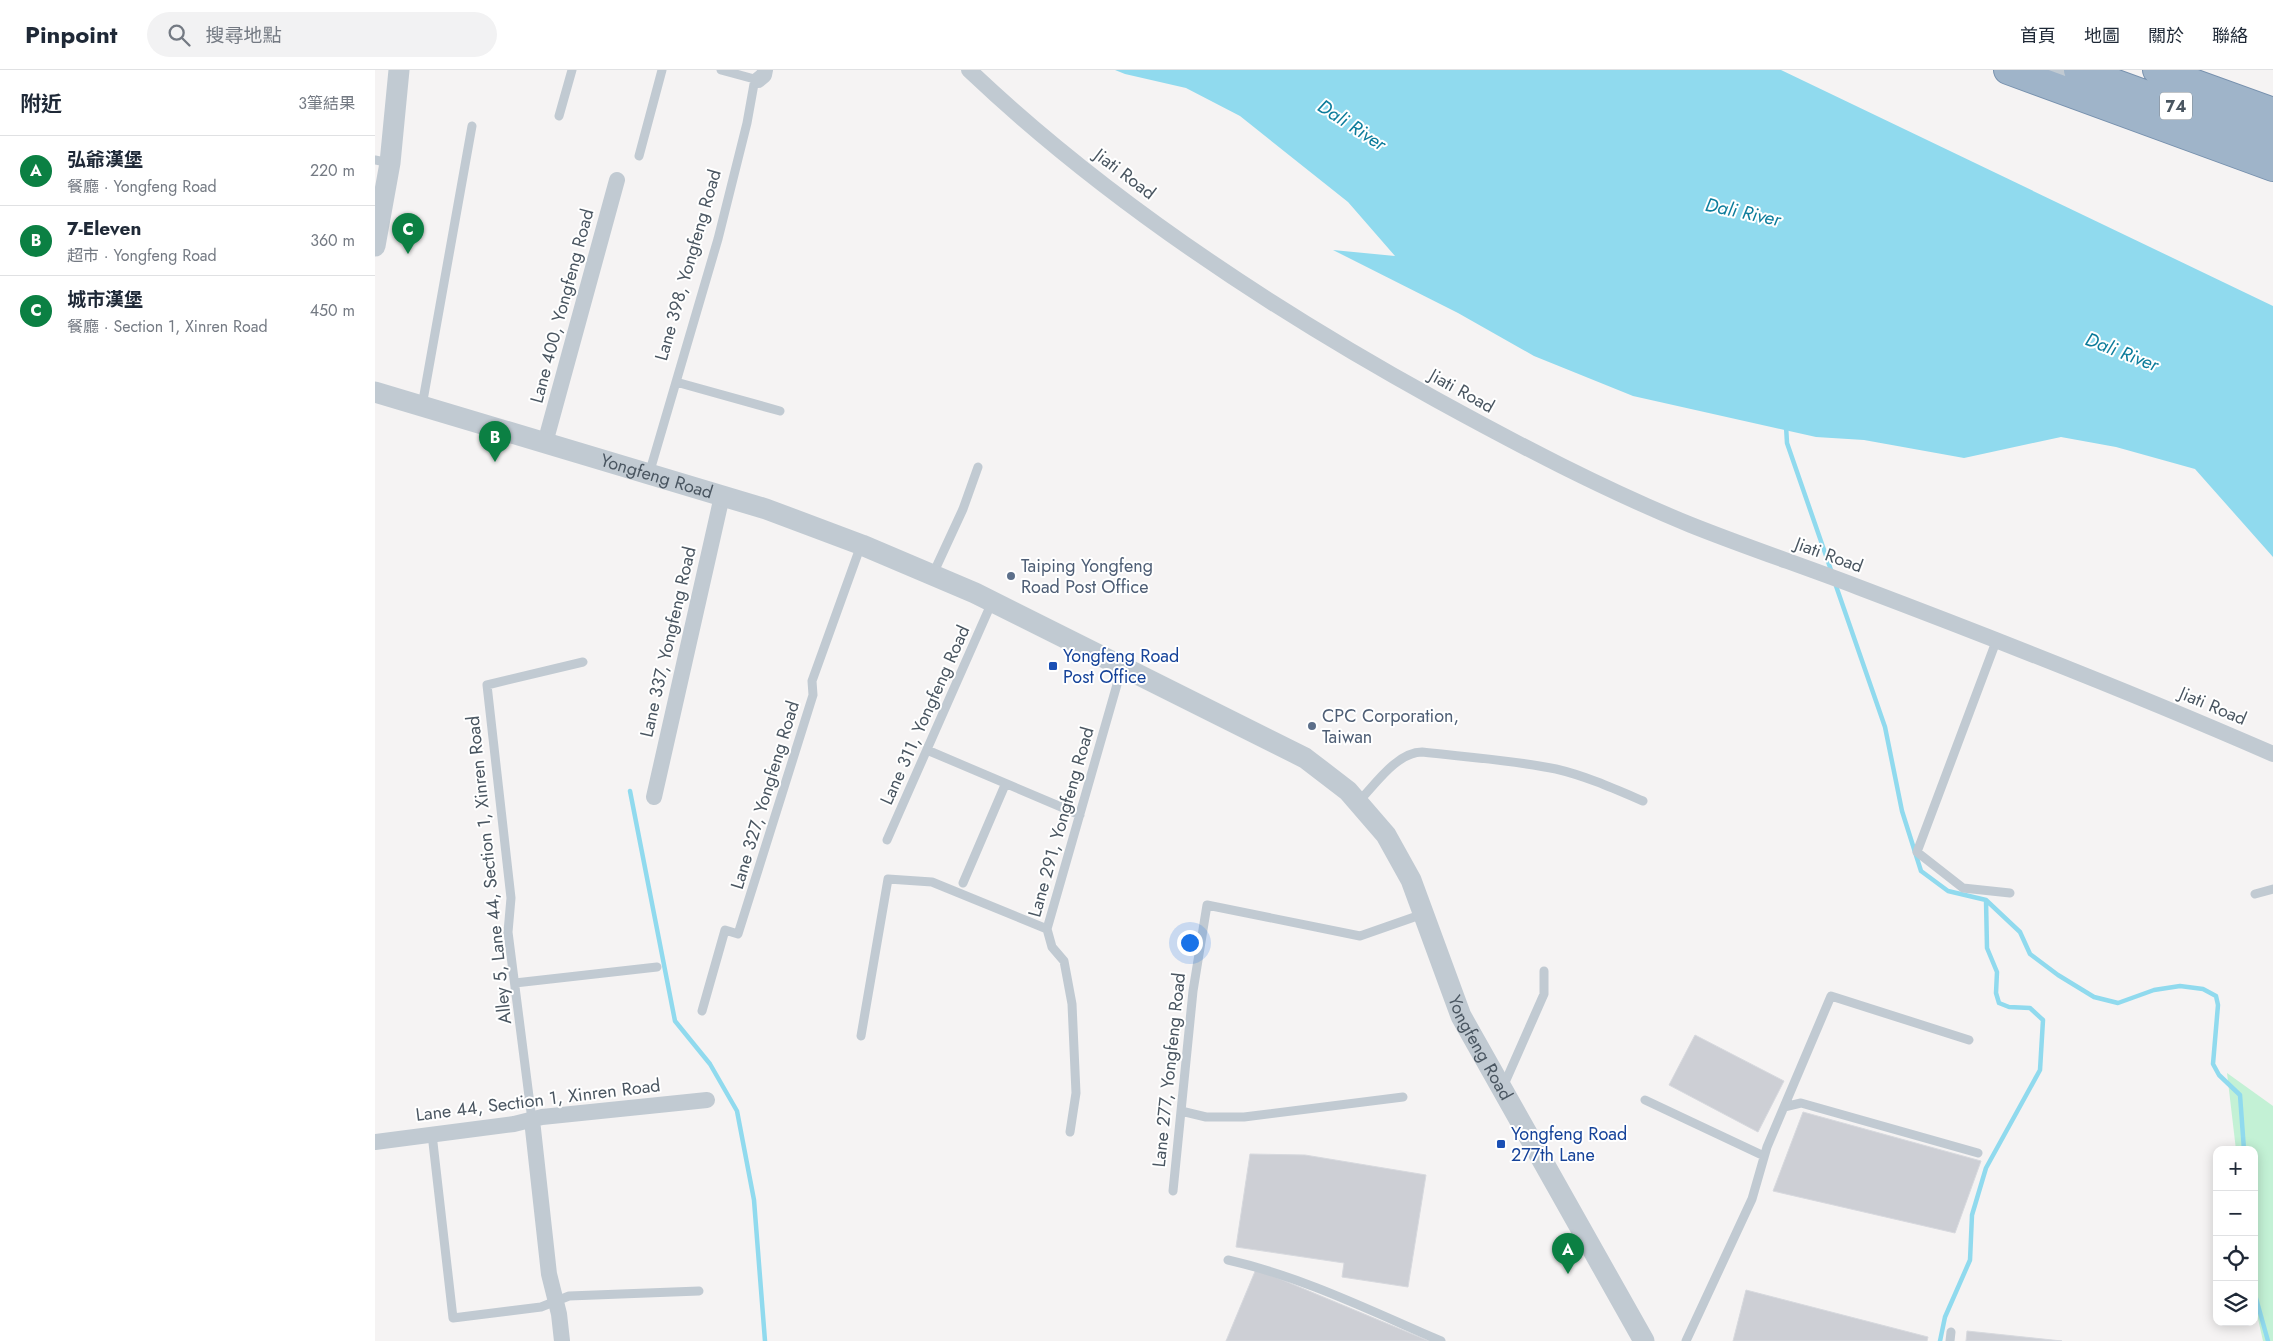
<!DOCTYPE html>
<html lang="zh-TW">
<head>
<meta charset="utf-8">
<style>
  body { margin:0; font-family:Jost,"Noto Sans TC",sans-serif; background:#f2f2f3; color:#1f2937 }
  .controls { position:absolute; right:15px; bottom:15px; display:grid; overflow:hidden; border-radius:10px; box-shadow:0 2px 12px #0003 }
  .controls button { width:45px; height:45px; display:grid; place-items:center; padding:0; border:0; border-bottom:1px solid #e0e1e3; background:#fff; color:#1f2937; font:25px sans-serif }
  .you { position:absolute; left:814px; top:872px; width:18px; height:18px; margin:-12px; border:4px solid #fff; border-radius:50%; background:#1a73e8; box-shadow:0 0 0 8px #1a73e833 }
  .badge { display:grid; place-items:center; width:32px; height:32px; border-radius:50%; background:#0b8043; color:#fff; font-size:16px; font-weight:700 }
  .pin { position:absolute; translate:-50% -41px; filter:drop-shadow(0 1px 2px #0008) }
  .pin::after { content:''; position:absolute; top:26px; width:18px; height:15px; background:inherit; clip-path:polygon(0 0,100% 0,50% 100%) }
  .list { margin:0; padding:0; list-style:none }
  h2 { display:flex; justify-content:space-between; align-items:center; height:65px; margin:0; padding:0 20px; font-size:21px }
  h2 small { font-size:16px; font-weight:400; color:#747a83 }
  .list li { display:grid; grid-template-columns:32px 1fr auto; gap:15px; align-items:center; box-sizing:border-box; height:70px; padding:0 20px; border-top:1px solid #e0e1e3 }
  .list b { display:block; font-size:19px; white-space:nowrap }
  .list p { margin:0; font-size:16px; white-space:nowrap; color:#747a83 }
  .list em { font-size:16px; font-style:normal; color:#747a83 }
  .icon { flex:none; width:28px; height:28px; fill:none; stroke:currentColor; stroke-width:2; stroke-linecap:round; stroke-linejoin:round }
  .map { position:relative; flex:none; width:1898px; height:1271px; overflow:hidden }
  header { display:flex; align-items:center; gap:30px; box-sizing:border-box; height:70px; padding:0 25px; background:#fff; border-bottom:1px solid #e0e1e3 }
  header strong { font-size:24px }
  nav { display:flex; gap:28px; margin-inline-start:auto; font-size:18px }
  .search { width:350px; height:45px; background:#f2f2f3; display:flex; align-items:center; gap:12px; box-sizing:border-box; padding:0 18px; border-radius:28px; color:#747a83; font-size:19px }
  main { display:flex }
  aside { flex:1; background:#fff }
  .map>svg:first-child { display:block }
  .green { fill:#c3f1d5 }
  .water { fill:#90daee }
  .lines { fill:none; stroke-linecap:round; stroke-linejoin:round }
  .stream { stroke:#90daee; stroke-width:4.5 }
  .building { fill:#cdcfd5; stroke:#d7d9de }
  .trunk-casing { stroke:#7690ad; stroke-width:30 }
  .service { stroke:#c1cad2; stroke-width:9 }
  .minor { stroke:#c1cad2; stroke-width:16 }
  .tertiary { stroke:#c1cad2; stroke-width:21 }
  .trunk { stroke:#9fb4c9; stroke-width:28 }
  .service-dot { fill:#5c6f8a; stroke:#fff; stroke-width:2 }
  .transit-dot { fill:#1a4fb4; stroke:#fff; stroke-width:2 }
  .labels { text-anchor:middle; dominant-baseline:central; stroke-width:4; stroke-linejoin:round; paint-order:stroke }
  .shield { fill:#fff; stroke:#808990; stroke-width:1 }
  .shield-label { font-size:16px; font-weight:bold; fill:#4a5661 }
  .street-label { font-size:18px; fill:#4a5661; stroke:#fff }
  .service-label { font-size:18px; fill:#4e5e75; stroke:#fff; text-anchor:start }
  .transit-label { font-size:18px; fill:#164399; stroke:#fff; text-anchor:start }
  .water-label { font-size:19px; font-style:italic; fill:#0c7c9b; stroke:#fff }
</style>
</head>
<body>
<header>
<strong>Pinpoint</strong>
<div class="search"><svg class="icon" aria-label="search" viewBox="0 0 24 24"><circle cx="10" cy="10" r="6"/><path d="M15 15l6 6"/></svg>搜尋地點</div>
<nav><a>首頁</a><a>地圖</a><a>關於</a><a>聯絡</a></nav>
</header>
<main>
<aside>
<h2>附近<small>3筆結果</small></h2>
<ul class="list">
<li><span class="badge">A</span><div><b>弘爺漢堡</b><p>餐廳 · Yongfeng Road</p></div><em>220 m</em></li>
<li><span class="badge">B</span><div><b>7-Eleven</b><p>超市 · Yongfeng Road</p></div><em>360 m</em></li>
<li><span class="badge">C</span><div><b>城市漢堡</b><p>餐廳 · Section 1, Xinren Road</p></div><em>450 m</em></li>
</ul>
</aside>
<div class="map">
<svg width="1898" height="1271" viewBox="0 0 1898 1271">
  <rect width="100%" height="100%" fill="#f5f3f3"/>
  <!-- green -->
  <path class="green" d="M1852 1003 1898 1036V1271H1888L1879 1231V1080H1861Z"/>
  <!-- water -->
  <path class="water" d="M740 0H1406L1898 236V487L1820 399 1741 377 1686 367 1589 388 1489 370 1441 367 1258 326 1159 286 1083 243 958 180 1020 186 973 132 865 46 811 18 750 4Z"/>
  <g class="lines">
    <!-- stream -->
    <path class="stream" d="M1411 356 1412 373 1457 503
      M1460 513 1510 657 1527 741 1546 801 1573 821 1611 830 1645 862 1655 884 1683 905 1719 927 1743 933 1779 920 1805 916 1828 919 1841 926 1843 935 1838 994 1844 1005 1865 1025 1869 1080
      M255 721 300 951 335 994 362 1041 379 1130 390 1271
      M1879 1221 1893 1271
      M1565 1271 1570 1247 1595 1190 1597 1145 1611 1098 1665 1000 1668 950 1655 938 1634 937 1624 933 1621 923 1622 902 1612 878 1611 830"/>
  </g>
  <!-- building -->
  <path class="building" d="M1320 965 1409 1011 1383 1062 1294 1015Z
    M1428 1042 1606 1091 1580 1163 1398 1121Z
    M875 1084 930 1085 1051 1105 1033 1217 967 1207 969 1193 861 1177Z
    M881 1199 1054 1271H851Z
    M1371 1220 1553 1267 1552 1271H1358Z
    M1592 1261 1687 1271H1591Z"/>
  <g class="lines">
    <defs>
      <path id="trunk" d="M1633 0 1898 97
        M1703 0 1898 71
        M1782 0 1898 42"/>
    </defs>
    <!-- trunk casing -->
    <use href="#trunk" class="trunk-casing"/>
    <!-- service -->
    <path class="service" d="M184 46 197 0
      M264 86 287 0
      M0 90 15 93
      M301 312 405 341
      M47 336 97 56
      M274 404 343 169 372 53 379 14 383 10 346 0
      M558 504 588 439 603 397
      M1622 569 1542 782 1588 818 1635 823
      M552 680 705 745
      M984 731C1000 715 1022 682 1047 682 1091 687 1137 690 1181 699 1211 706 1240 719 1268 731
      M512 770 617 532
      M588 813 630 715
      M1880 824 1898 819
      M140 913 282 897
      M327 941 350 860 363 864 438 625 437 611 486 475
      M486 966 513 809 557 812 672 859
      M1128 1017 1169 924V901
      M1270 1030 1389 1086
      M1409 1037 1426 1033 1603 1083
      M806 1041 831 1047H869L1028 1027
      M157 1050 133 862 136 828 112 615 208 592
      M695 1062 701 1023 697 934 689 891 677 877 672 859 747 597
      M57 1064 78 1248 166 1237 194 1226 324 1221
      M798 1121 818 921 832 835 985 866 1048 844
      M853 1190C928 1207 996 1241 1066 1271
      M1311 1271 1377 1129 1392 1077 1456 926 1594 970
      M1575 1271 1576 1262"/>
    <!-- minor -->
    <path class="minor" d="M594 0C732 131 895 238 1062 330 1144 375 1228 419 1316 455 1371 477 1428 496 1483 517 1623 570 1761 624 1898 684
      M383 10 389 5 390 0
      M170 373 242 110
      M279 727 347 426
      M157 1050 174 1204 184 1244 187 1271
      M0 1072 139 1054 167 1047 332 1030"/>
    <!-- tertiary -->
    <g class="tertiary">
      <path d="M1674 0 1715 16"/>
      <path d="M0 176 15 93 24 0"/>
      <path id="s1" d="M0 322 391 439 487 475 600 523 930 688 973 721 1011 765 1036 810 1086 946 1269 1271"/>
    </g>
    <!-- trunk -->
    <use href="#trunk" class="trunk"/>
  </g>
  <!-- markers -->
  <g class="service-dot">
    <circle cx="636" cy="506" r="5"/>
    <circle cx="937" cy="656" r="5"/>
  </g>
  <g class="transit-dot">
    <rect x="673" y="591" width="10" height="10" rx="2.5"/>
    <rect x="1121" y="1069" width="10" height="10" rx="2.5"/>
  </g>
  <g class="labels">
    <!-- shield labels -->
    <rect class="shield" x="1785" y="22.5" width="32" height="27" rx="4"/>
    <g class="shield-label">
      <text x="1801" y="36">74</text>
    </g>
    <!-- street labels -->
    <g class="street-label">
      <text transform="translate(750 104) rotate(37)">Jiati Road</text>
      <text transform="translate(313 195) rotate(-74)">Lane 398, Yongfeng Road</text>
      <text transform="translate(187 236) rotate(-75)">Lane 400, Yongfeng Road</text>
      <text transform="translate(1087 321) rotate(29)">Jiati Road</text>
      <text stroke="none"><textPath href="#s1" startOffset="294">Yongfeng Road</textPath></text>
      <text transform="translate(1454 485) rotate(20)">Jiati Road</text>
      <text transform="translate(293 572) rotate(-77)">Lane 337, Yongfeng Road</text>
      <text transform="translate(1838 636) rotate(23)">Jiati Road</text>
      <text transform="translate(550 645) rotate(-66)">Lane 311, Yongfeng Road</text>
      <text transform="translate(390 725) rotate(-73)">Lane 327, Yongfeng Road</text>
      <text transform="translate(686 752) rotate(-74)">Lane 291, Yongfeng Road</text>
      <text transform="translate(114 800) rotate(-96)">Alley 5, Lane 44, Section 1, Xinren Road</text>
      <text stroke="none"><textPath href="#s1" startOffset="1348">Yongfeng Road</textPath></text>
      <text transform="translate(794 1000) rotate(-84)">Lane 277, Yongfeng Road</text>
      <text transform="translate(163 1030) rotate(-7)">Lane 44, Section 1, Xinren Road</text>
    </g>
    <!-- service labels -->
    <g class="service-label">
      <text x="646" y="496">Taiping Yongfeng<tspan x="646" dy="21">Road Post Office</tspan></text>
      <text x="947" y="646">CPC Corporation,<tspan x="947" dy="21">Taiwan</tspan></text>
    </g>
    <!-- transit labels -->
    <g class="transit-label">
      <text x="688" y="586">Yongfeng Road<tspan x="688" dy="21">Post Office</tspan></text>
      <text x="1136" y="1064">Yongfeng Road<tspan x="1136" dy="21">277th Lane</tspan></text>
    </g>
    <!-- water labels -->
    <g class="water-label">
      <text transform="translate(977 55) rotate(33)">Dali River</text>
      <text transform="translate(1368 142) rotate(12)">Dali River</text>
      <text transform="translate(1747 282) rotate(21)">Dali River</text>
    </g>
  </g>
</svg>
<div class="controls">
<button>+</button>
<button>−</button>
<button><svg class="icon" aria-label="locate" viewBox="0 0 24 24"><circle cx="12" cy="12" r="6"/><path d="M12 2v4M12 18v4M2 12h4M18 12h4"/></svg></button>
<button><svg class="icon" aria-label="layers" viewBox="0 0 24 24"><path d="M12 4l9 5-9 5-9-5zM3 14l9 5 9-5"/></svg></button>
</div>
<div class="you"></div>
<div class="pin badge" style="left:1193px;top:1204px">A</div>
<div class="pin badge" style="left:120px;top:392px">B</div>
<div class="pin badge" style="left:33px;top:184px">C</div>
</div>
</main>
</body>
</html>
